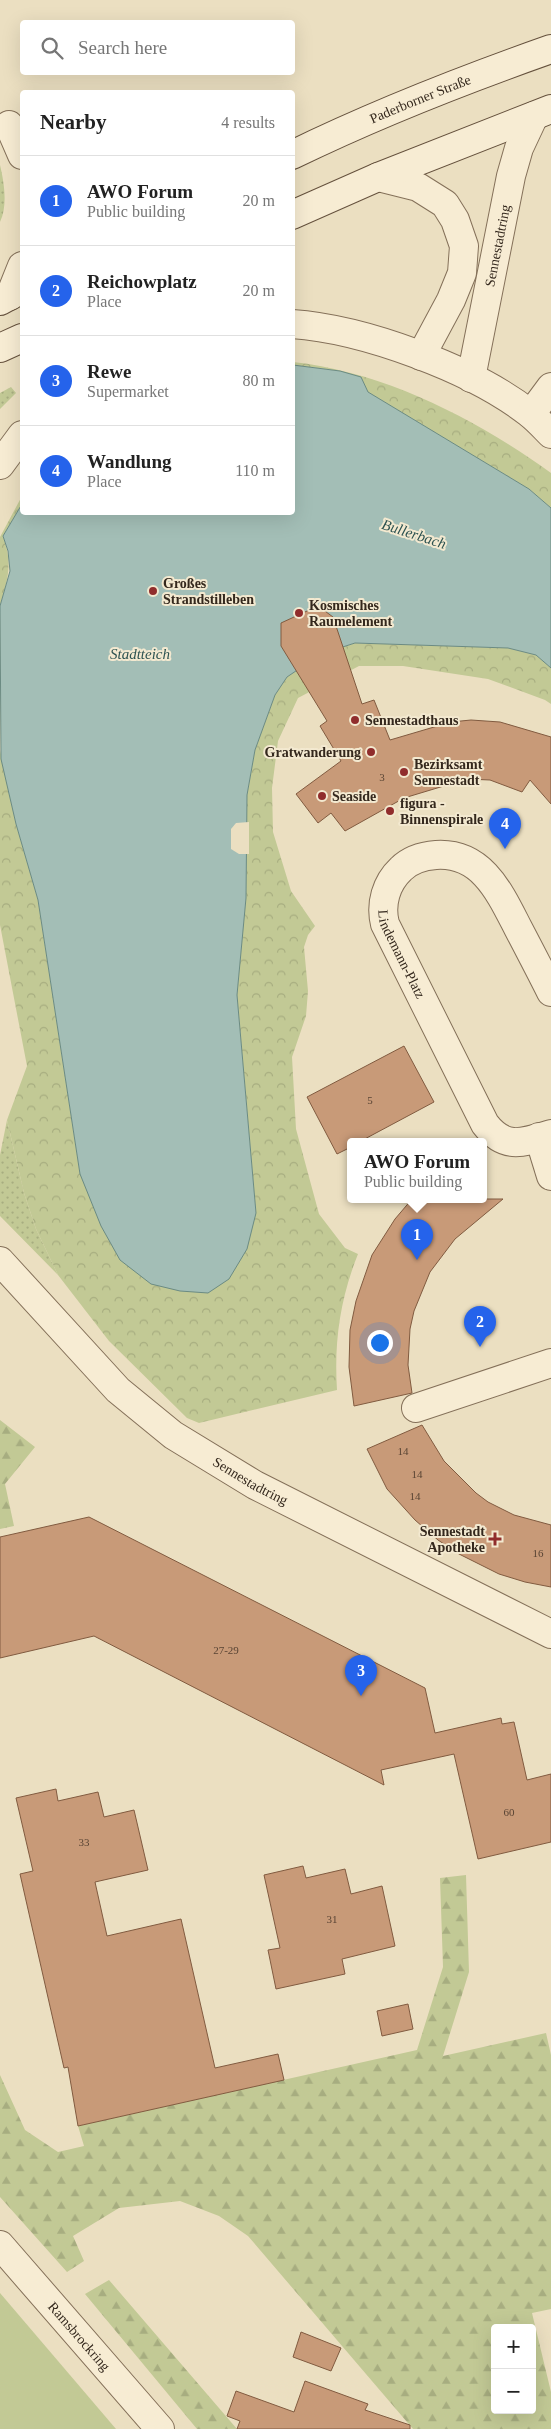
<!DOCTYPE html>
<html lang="en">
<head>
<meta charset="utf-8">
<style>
  body { margin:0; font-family:"Times New Roman",serif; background:#f6f6f6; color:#222 }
  .controls { position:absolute; right:15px; bottom:15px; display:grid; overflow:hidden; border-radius:5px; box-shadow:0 5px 20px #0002 }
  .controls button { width:45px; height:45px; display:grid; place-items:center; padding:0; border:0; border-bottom:1px solid #e0e0e0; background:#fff; color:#222; font:25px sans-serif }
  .you { position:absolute; left:379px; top:1342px; width:18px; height:18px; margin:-12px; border:4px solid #fff; border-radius:50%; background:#1a73e8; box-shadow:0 0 0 8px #1a73e833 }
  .badge { display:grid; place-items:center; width:32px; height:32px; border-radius:50%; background:#2563eb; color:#fff; font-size:16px; font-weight:700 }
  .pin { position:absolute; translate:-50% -41px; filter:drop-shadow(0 1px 2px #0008) }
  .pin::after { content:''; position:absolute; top:26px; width:18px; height:15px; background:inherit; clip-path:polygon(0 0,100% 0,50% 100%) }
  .popup { position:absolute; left:347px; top:1138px; width:140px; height:65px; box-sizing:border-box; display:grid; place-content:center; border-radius:5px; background:#fff; filter:drop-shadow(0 1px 4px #0005); font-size:16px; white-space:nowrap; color:#767676 }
  .popup b { font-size:19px; color:#222 }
  .popup::after { content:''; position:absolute; left:50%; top:100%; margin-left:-10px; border:10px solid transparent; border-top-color:#fff }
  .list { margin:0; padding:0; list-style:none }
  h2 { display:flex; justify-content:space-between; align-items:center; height:65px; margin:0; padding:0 20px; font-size:21px }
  h2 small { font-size:16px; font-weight:400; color:#767676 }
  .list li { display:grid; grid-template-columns:32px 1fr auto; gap:15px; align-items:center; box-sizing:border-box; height:90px; padding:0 20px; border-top:1px solid #e0e0e0 }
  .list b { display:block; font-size:19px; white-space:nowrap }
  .list p { margin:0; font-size:16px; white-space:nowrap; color:#767676 }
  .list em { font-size:16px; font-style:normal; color:#767676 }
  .icon { flex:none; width:28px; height:28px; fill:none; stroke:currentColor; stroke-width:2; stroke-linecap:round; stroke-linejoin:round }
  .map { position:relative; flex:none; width:551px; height:2429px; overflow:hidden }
  .search { position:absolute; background:#fff; box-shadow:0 5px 20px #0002; left:20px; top:20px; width:275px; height:55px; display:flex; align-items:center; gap:12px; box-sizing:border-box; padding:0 18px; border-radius:5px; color:#767676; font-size:19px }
  .panel { position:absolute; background:#fff; box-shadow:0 5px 20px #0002; left:20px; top:90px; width:275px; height:425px; border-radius:5px }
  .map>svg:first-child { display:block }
  .grass { fill:url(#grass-dots) }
  .forest { fill:url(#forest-firs); fill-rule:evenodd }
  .park { fill:url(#park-crowns) }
  .garden { fill:#c2c995 }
  .water { fill:#a3beb6; stroke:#6b8b83 }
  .pier { fill:#ebdfc1 }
  .building { fill:#c89a78; stroke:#815b40 }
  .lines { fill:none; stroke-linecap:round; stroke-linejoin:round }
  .street-casing { stroke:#847059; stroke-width:30 }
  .secondary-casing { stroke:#65513d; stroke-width:30 }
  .street { stroke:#f7ecd3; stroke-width:28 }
  .secondary { stroke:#f7ecd3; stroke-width:28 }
  .poi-dot { fill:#902d2c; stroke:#f3e9d0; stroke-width:2 }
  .labels { text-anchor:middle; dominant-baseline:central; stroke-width:4; stroke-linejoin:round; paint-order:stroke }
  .number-label { font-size:11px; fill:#594434 }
  .street-label { font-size:14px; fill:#34281d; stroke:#f3e9d0 }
  .poi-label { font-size:14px; font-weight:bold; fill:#34281d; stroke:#f3e9d0; text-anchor:start }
  .water-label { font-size:15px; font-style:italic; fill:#2d5351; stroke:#f3e9d0 }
</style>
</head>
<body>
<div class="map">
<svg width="551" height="2429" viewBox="0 0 551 2429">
  <defs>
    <pattern id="grass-dots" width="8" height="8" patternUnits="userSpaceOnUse" patternTransform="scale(1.25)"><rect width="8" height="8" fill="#c2c995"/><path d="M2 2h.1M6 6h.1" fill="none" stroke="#a7ad80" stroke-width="1.8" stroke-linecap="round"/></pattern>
    <pattern id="forest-firs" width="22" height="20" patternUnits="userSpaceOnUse" patternTransform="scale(1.25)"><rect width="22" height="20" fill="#c2c995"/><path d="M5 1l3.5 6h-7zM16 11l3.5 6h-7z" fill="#a7ad80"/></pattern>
    <pattern id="park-crowns" width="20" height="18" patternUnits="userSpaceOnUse" patternTransform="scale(1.25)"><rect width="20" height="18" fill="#c2c995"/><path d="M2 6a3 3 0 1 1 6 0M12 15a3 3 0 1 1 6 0" fill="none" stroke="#a7ad80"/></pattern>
  </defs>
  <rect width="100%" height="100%" fill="#ebdfc1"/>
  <!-- grass -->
  <path class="grass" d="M0 165C4 182 8 205 0 222Z
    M11 387 16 393 0 409V393Z
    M7 1120 24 1193 36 1229 58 1275 0 1216V1155Z"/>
  <!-- forest -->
  <path class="forest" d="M0 1420 35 1447 5 1484 14 1526 0 1529Z
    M466 1875 469 1972 443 2056 546 2033 551 2055V2309L532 2313 551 2392V2429H413L248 2236 219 2216 180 2201 119 2208 73 2236 84 2261 67 2272 0 2197V2075L25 2130 58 2152 84 2146 78 2126 417 2050 443 1967 440 1878ZM495 2328H532V2410H495Z
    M109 2280 237 2429H197L85 2294Z"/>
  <!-- park -->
  <path class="park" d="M293 362C385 372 476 419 551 473V508L529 489 367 392 340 371 293 365Z
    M22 496V504L3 536C13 564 8 578 0 606V537Z
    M355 643 508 648 536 655 551 668V704L545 700 488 679 403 666H359L298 698 278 741 272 788 273 832 291 891 315 926 308 935 304 947 308 991 306 1016 292 1057 296 1129 319 1214 345 1248 358 1254C340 1299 334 1342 337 1390L199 1423 187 1418 109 1341 58 1275 36 1229 24 1193 7 1120 27 1066 0 925V750L16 824 38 900 80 1174 256 1213 237 995 246 898 247 795 255 750 275 695 287 677 321 654Z"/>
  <!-- garden -->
  <path class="garden" d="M0 2293 116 2429H0Z"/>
  <!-- water -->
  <path class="water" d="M293 365 340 371 361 377 368 392 529 489 551 508V668L536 655 508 648 355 643 321 654 287 677 275 695 255 750 247 795 246 898 237 995 256 1213 247 1249 229 1279 208 1293 180 1291 151 1284 120 1260 101 1226 80 1174 38 900 16 824 1 759 0 606 10 571 8 551 3 536 22 504V512H292Z"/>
  <!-- pier -->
  <path class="pier" d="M249 822V854H239L231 849V829L236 823Z"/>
  <!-- building -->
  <path class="building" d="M318 606 333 617 362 704 374 700 390 740 451 722 471 720 500 722 551 737V804L530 780 522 792 490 780 467 779 404 798 345 831 331 813 318 823 296 794 341 761 320 726 327 721 281 646V623Z
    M404 1046 434 1102 361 1141H351V1147L337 1154 307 1097Z
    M412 1199H503L455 1239 430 1272 414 1311 410 1329 408 1365 412 1393 354 1406 349 1367 350 1330 356 1301 372 1255 395 1219Z
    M422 1425 444 1461 476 1493 488 1502 514 1515 551 1525V1587L525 1582 499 1574 459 1554 438 1540 415 1520 387 1489 367 1449Z
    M89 1517 425 1688 435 1733 501 1718 502 1724 514 1722 527 1780 551 1774V1842L478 1859 454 1754 381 1770 384 1785 94 1636 0 1658V1537Z
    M56 1789 58 1801 98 1792 104 1817 134 1810 148 1870 95 1882 107 1936 181 1919 215 2068 278 2054 284 2080 78 2126 68 2067 64 2068 20 1874 33 1871 16 1798Z
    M303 1866 306 1878 345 1869 351 1894 382 1886 395 1946 342 1959 345 1974 276 1989 268 1950 280 1948 264 1875Z
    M408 2004 413 2029 382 2036 377 2011Z
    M301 2332 341 2348 331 2371 293 2357Z
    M305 2381 368 2404 365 2410 410 2425V2429H237L240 2421 227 2416 236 2391 294 2412Z"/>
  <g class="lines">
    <defs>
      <g id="street">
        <path d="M9 125 22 155"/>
        <path d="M378 177 418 187 445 204 455 220 464 246 462 273 451 300 421 356"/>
        <path d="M10 296 22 266"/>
        <path d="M292 324C364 329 473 369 529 413 537 419 544 427 551 434"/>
        <path id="s1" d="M471 378 511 176 519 148 534 116"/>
        <path d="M531 414 551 387"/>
        <path d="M0 465 22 435"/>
        <path id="s2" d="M551 992C540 970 529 949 518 928 500 893 482 852 436 855 423 856 410 860 401 869 386 883 380 904 385 924L485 1124C505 1150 522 1143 551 1134"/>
        <path d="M539 1137 551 1176"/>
        <path id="s3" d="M0 1261 118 1390 173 1435 255 1485 551 1634"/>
        <path d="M416 1408 551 1363"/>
        <path id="s4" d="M0 2245 160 2429"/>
      </g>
      <g id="secondary">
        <path id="s5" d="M292 155C376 114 463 80 551 49"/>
        <path d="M292 215 378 177 551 109"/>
        <path d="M0 301 22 289"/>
        <path d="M0 348 22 338"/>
      </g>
    </defs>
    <!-- street casing -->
    <use href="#street" class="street-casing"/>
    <!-- secondary casing -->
    <use href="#secondary" class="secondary-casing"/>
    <!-- street -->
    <use href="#street" class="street"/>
    <!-- secondary -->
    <use href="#secondary" class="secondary"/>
  </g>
  <!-- markers -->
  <g class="poi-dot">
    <circle cx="153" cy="591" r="5"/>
    <circle cx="299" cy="613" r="5"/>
    <circle cx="355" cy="720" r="5"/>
    <circle cx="371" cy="752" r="5"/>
    <circle cx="404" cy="772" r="5"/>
    <circle cx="322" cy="796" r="5"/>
    <circle cx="390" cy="811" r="5"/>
    <path d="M492.5 1531.5h5v5h5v5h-5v5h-5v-5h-5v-5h5z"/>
  </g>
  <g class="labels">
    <!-- number labels -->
    <g class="number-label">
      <text x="382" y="777">3</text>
      <text x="370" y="1100">5</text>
      <text x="403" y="1451">14</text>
      <text x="417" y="1474">14</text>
      <text x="415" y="1496">14</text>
      <text x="538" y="1553">16</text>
      <text x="226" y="1650">27-29</text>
      <text x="509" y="1812">60</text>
      <text x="84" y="1842">33</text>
      <text x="332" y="1919">31</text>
    </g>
    <!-- street labels -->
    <g class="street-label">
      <text stroke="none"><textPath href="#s5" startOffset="140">Paderborner Straße</textPath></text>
      <text stroke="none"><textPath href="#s1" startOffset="135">Sennestadtring</textPath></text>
      <text stroke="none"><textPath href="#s2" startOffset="322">Lindemann-Platz</textPath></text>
      <text stroke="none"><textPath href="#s3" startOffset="336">Sennestadtring</textPath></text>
      <text stroke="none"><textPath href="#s4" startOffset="121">Ramsbrockring</textPath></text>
    </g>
    <!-- poi labels -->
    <g class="poi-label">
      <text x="163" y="583">Großes<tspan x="163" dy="16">Strandstilleben</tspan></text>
      <text x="309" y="605">Kosmisches<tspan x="309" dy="16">Raumelement</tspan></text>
      <text x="365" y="720">Sennestadthaus</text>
      <text x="361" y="752" text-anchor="end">Gratwanderung</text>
      <text x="414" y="764">Bezirksamt<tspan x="414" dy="16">Sennestadt</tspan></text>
      <text x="332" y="796">Seaside</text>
      <text x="400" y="803">figura -<tspan x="400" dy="16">Binnenspirale</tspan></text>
      <text x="485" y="1531" text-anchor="end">Sennestadt<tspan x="485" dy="16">Apotheke</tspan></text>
    </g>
    <!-- water labels -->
    <g class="water-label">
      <text transform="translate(414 534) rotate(18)">Bullerbach</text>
      <text x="140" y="654">Stadtteich</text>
    </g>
  </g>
</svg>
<div class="controls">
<button>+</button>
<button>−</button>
</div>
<div class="you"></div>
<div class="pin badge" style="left:417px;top:1260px">1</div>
<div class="popup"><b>AWO Forum</b>Public building</div>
<div class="pin badge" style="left:480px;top:1347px">2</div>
<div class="pin badge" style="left:361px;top:1696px">3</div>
<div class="pin badge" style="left:505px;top:849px">4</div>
<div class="search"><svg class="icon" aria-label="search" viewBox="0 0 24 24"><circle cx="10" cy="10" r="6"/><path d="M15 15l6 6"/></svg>Search here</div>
<section class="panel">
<h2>Nearby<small>4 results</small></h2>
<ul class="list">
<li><span class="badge">1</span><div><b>AWO Forum</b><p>Public building</p></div><em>20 m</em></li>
<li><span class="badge">2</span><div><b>Reichowplatz</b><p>Place</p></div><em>20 m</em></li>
<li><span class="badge">3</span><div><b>Rewe</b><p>Supermarket</p></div><em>80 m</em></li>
<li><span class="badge">4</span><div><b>Wandlung</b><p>Place</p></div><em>110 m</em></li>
</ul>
</section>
</div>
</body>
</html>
